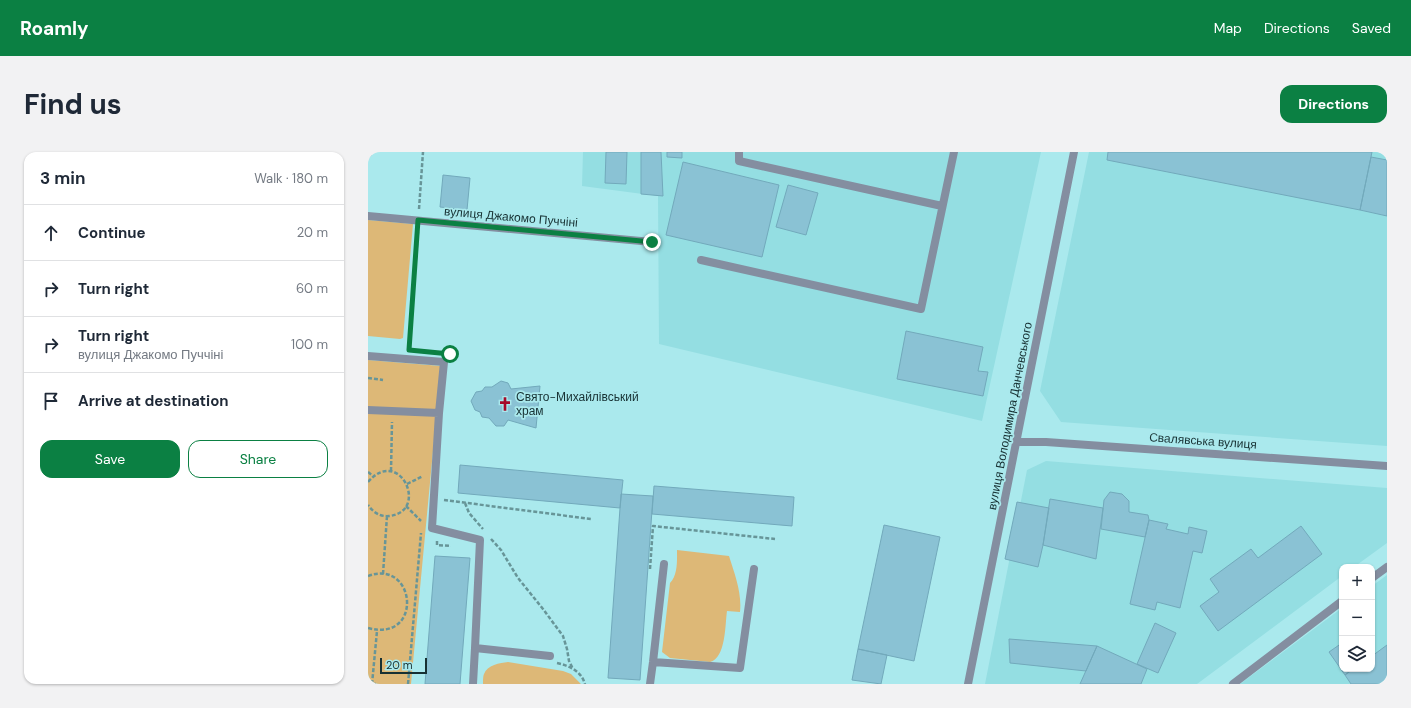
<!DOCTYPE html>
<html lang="en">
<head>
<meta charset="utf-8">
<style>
  body { margin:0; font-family:"DM Sans",sans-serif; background:#f2f2f3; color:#1f2937 }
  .controls { position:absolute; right:12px; bottom:12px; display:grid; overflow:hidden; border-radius:8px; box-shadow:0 1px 3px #0004 }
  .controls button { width:36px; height:36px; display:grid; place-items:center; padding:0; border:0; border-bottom:1px solid #e0e1e3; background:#fff; color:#1f2937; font:20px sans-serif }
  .scale { position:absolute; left:12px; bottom:10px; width:47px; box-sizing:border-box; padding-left:4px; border:2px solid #173133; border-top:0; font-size:11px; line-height:14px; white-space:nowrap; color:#173133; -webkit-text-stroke:3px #aae9ed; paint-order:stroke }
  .stop { position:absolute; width:12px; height:12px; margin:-9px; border:3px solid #0b8043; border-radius:50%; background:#fff }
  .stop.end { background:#0b8043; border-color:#fff; box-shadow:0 1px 4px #0008 }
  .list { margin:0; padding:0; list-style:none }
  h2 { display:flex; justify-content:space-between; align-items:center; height:52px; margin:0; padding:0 16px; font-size:17px }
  h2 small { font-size:13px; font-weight:400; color:#747a83 }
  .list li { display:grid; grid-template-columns:26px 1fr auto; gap:12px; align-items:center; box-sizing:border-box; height:56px; padding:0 16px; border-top:1px solid #e0e1e3 }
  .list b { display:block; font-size:15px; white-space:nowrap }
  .list p { margin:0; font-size:13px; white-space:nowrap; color:#747a83 }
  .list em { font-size:13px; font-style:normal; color:#747a83 }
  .actions { display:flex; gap:8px; padding:12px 16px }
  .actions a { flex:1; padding:9px 0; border:1px solid #0b8043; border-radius:12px; text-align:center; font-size:14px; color:#0b8043 }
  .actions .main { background:#0b8043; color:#fff }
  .icon { flex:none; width:22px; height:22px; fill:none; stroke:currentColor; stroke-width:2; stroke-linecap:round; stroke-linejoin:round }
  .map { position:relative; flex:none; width:1019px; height:532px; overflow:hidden; border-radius:12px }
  header { display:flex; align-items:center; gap:24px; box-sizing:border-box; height:56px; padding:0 20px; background:#0b8043; color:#fff }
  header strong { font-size:19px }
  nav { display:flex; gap:22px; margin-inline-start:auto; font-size:14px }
  .intro { display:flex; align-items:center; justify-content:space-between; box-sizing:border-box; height:96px; padding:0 24px }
  h1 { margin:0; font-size:28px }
  .button { padding:10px 18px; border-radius:12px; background:#0b8043; color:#fff; font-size:14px; font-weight:700 }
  main { display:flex; gap:24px; padding:0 24px }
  aside { flex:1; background:#fff; border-radius:12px; box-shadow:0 1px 3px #0004 }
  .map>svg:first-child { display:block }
  .built { fill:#94dee2 }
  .green { fill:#ddb877 }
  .building { fill:#8ac2d4; stroke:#72a9bb }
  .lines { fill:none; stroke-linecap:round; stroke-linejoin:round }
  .path { stroke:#679598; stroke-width:2.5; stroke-dasharray:4 2; stroke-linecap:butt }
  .service { stroke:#848ea0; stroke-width:8 }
  .minor { stroke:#848ea0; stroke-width:8 }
  .tertiary { stroke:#848ea0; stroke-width:8 }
  .route { stroke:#0b8043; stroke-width:5 }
  .labels { text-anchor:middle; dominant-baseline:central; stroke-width:3.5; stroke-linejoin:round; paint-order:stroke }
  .street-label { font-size:12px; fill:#173133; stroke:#aae9ed }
  .poi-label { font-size:12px; fill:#173133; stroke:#aae9ed; text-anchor:start }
</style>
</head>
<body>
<header>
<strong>Roamly</strong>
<nav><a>Map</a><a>Directions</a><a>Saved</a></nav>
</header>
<div class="intro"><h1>Find us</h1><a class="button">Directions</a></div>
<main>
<aside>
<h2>3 min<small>Walk · 180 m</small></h2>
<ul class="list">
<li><svg class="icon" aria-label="ahead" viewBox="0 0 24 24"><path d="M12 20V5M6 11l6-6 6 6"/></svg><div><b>Continue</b></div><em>20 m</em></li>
<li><svg class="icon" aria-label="right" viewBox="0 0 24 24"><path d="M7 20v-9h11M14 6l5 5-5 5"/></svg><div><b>Turn right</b></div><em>60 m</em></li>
<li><svg class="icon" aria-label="right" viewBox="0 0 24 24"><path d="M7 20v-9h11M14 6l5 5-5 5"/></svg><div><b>Turn right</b><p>вулиця Джакомо Пуччіні</p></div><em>100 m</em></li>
<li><svg class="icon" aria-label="arrive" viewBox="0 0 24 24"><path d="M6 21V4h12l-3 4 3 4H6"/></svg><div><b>Arrive at destination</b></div></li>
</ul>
<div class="actions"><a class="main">Save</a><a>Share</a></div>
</aside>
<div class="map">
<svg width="1019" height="532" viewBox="0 0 1019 532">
  <rect width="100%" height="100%" fill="#aae9ed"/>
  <!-- built -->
  <path class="built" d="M215 0H673L614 269 291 192 290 44 214 34Z
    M721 0H1019V294L693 270 672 239Z
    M678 309 1019 336V391L986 415H974V424L829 532H617L659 318Z
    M1019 423V532H872L974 456V517H1004V434Z"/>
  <!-- green -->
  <path class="green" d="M0 68 45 72 35 186 32 187 0 184Z
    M0 208 73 214 43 532H0Z
    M309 398 361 404C367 423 374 441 372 460L359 459C357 473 358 506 342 510L302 506 294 500 302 431C310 423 309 408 309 398Z
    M140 510 195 519 203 522 213 532H115C115 529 115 524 116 522 119 513 132 511 140 510Z"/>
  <!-- building -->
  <path class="building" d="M238 0H259L258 32 237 31Z
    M273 0H293L295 44 273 42Z
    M299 0H314V6L299 5Z
    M740 0H1004L992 58 739 8Z
    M1003 5 1019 8V64L992 58Z
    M315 10 411 33 394 105 298 83Z
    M75 23 102 26 99 58 72 55Z
    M420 33 450 41 438 83 408 75Z
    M538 179 615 195 610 219 620 220 615 244 529 227Z
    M133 229 140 231 143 237 172 234 168 276 140 268 136 274H128L121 266 114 265 112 260 107 258 103 249 108 240 114 239 117 235H124Z
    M92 313 255 328 252 356 90 341Z
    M286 334 426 345 424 374 284 362Z
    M742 340 754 342 761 349V360L780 363 781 368 777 385 733 377 736 348Z
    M253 342 285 344 272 528 240 526Z
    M682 347 735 356 728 407 675 393Z
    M649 350 681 356 675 393 670 415 637 407Z
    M781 368 800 372 798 377 820 382 821 375 839 379 834 401 825 399 812 456 789 450 787 458 762 452Z
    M516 373 572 385 546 509 490 497Z
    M933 374 954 402 850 479 832 454 851 440 842 427 883 397 890 406Z
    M67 404 102 406 92 532H57Z
    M787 471 808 481 790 521 769 512Z
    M641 487 729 494 718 519 642 511Z
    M974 491V517H985L977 523 961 500Z
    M1019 493V532H983L977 523 985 517H1004V504Z
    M729 494 779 517 773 532H712Z
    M490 497 519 503 513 532 484 528Z"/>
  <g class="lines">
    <!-- path -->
    <path class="path" d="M51 57 55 0
      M41 197 50 80
      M0 226 15 228
      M23 319 24 270
      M0 320 5 324
      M0 330C32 293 62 360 21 364 12 365 5 360 0 353
      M39 332 55 324
      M76 348 223 367
      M97 351 101 361 115 377
      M38 354 53 369
      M123 387 133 398 150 426 175 457 195 484 199 497 201 509 205 517
      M69 389V393L83 394
      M282 417 285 374 407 387
      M15 422 19 364
      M0 424C48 406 56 491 0 476
      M189 511C202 514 213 519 217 532
      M4 532 9 479
      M4 532H9
      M40 532 53 381"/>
    <!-- service -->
    <path class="service" d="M371 0V9L574 54
      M333 108 553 157 586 0
      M0 204 76 210 71 261
      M0 258 71 261 64 376 112 388 107 496 182 504
      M285 510 372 516 386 417
      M105 532 107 496
      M282 532 285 510 296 412"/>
    <!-- minor -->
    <path class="minor" d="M0 1V0
      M0 64 284 90
      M1004 426 1019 415
      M865 532 974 449"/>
    <!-- tertiary -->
    <path class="tertiary" d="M649 290H678L1019 314
      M600 532 706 0"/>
  </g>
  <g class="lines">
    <!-- route -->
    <path class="route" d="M82 202 41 198 50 68 284 90"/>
  </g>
  <!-- icons -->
  <defs>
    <symbol id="church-bare" viewBox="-9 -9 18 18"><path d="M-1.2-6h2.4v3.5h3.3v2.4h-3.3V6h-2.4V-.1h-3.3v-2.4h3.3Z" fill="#a50928" stroke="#aae9ed" stroke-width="2.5" paint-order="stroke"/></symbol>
  </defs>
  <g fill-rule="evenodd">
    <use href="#church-bare" x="127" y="242" width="20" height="20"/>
  </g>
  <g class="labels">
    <!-- street labels -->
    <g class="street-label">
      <text transform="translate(143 65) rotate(5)">вулиця Джакомо Пуччіні</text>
      <text transform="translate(642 264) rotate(-79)">вулиця Володимира Данчевського</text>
      <text transform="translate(835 289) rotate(4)">Свалявська вулиця</text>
    </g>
    <!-- poi labels -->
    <g class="poi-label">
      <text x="148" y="245">Свято-Михайлівський<tspan x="148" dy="14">храм</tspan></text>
    </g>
  </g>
</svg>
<div class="controls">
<button>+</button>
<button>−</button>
<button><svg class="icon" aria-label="layers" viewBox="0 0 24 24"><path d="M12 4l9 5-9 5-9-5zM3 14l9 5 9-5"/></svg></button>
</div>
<div class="scale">20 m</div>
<div class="stop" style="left:82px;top:202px"></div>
<div class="stop end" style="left:284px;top:90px"></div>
</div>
</main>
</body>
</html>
